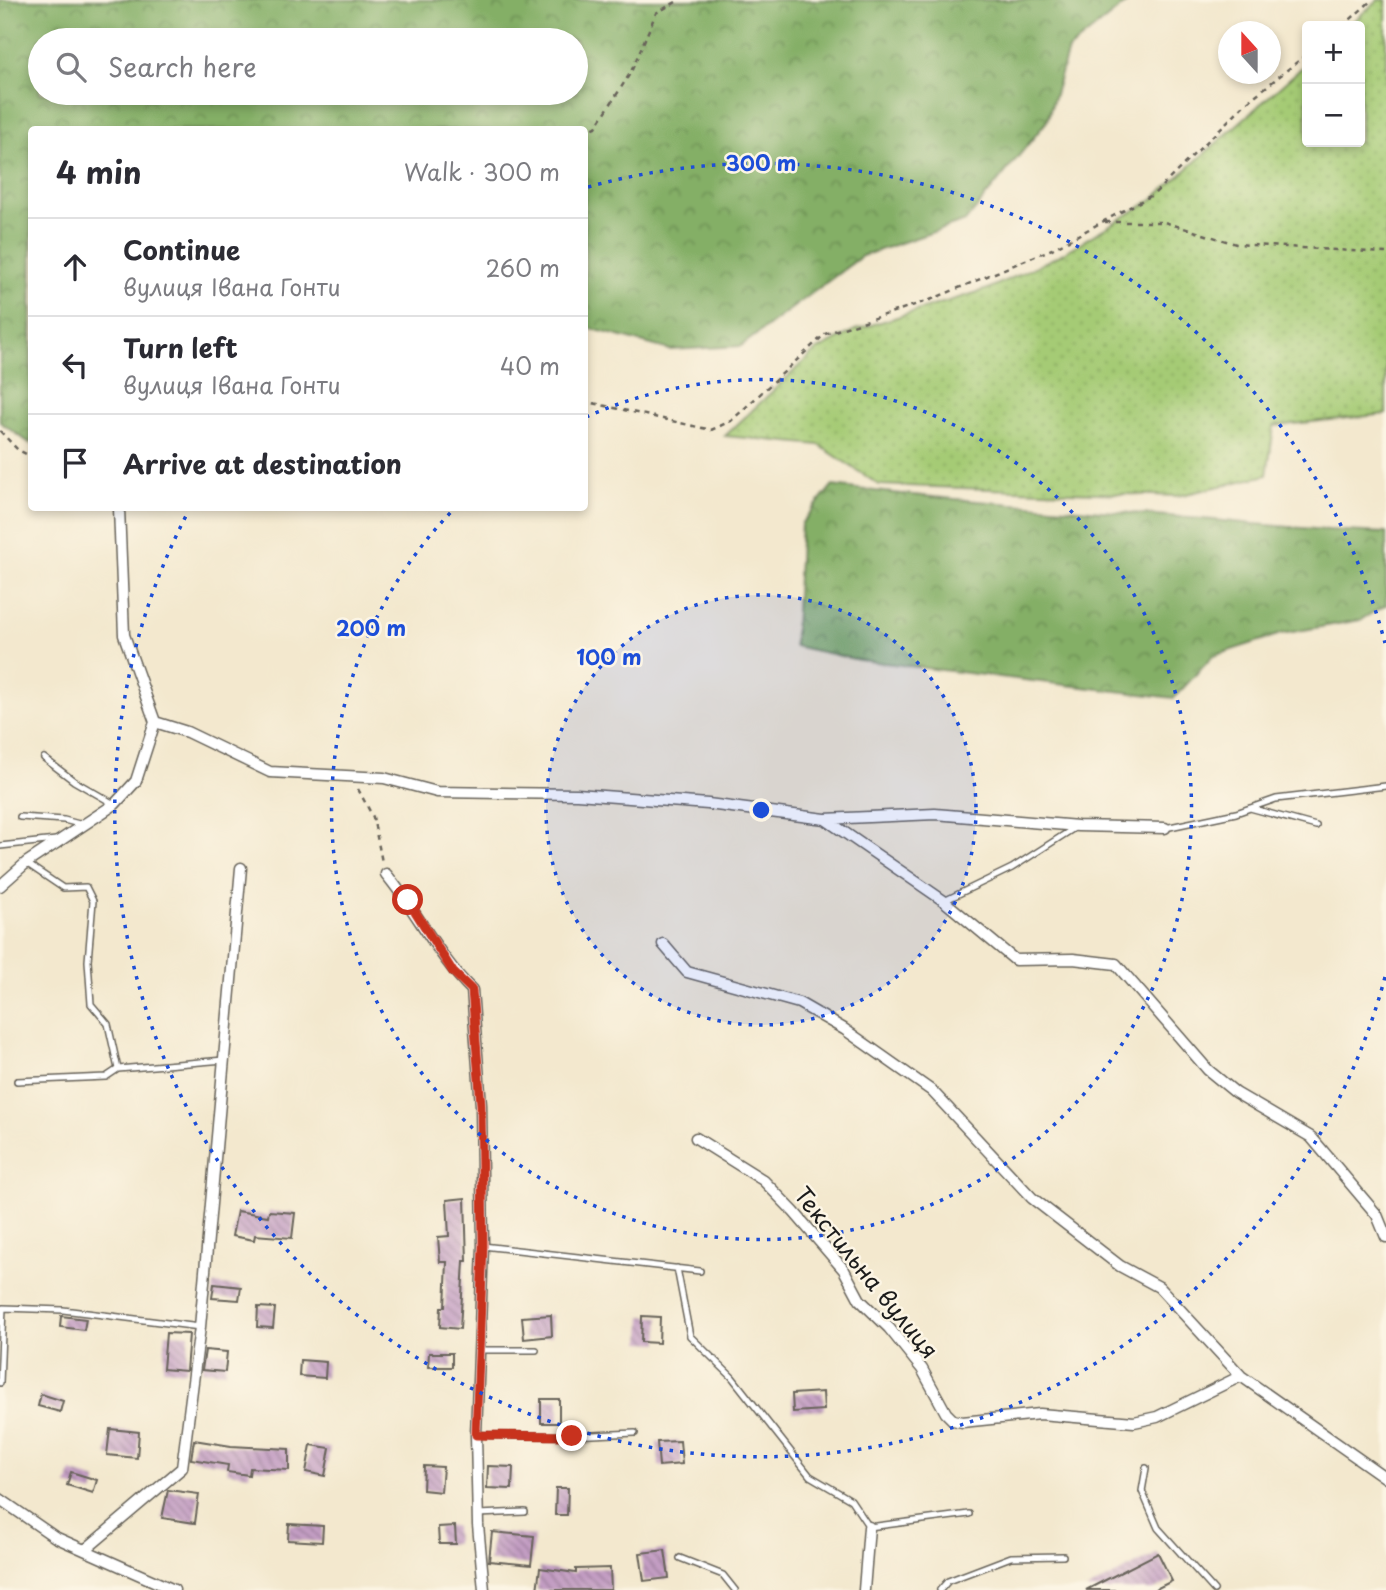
<!DOCTYPE html>
<html lang="en">
<head>
<meta charset="utf-8">
<style>
  body { margin:0; font-family:"Playpen Sans",sans-serif; background:#f2f2f3; color:#2b2b33 }
  .controls { position:absolute; right:21px; top:21px; display:grid; overflow:hidden; border-radius:7px; box-shadow:0 4px 10px #0003 }
  .controls button { width:63px; height:63px; display:grid; place-items:center; padding:0; border:0; border-bottom:2px solid #e1e1e2; background:#fff; color:#2b2b33; font:35px sans-serif }
  .compass { position:absolute; left:1218px; top:21px; width:63px; height:63px; border-radius:50%; background:#fff; box-shadow:0 4px 10px #0003; rotate:339deg }
  .stop { position:absolute; width:21px; height:21px; margin:-16px; border:5px solid #c8321e; border-radius:50%; background:#fff }
  .stop.end { background:#c8321e; border-color:#fff; box-shadow:0 2px 7px #0008 }
  .list { margin:0; padding:0; list-style:none }
  h2 { display:flex; justify-content:space-between; align-items:center; height:91px; margin:0; padding:0 28px; font-size:30px }
  h2 small { font-size:23px; font-weight:400; color:#7c7c81 }
  .list li { display:grid; grid-template-columns:46px 1fr auto; gap:21px; align-items:center; box-sizing:border-box; height:98px; padding:0 28px; border-top:2px solid #e1e1e2 }
  .list b { display:block; font-size:26px; white-space:nowrap }
  .list p { margin:0; font-size:23px; white-space:nowrap; color:#7c7c81 }
  .list em { font-size:23px; font-style:normal; color:#7c7c81 }
  .icon { flex:none; width:38px; height:38px; fill:none; stroke:currentColor; stroke-width:2; stroke-linecap:round; stroke-linejoin:round }
  .map { position:relative; flex:none; width:1386px; height:1590px; overflow:hidden }
  .search { position:absolute; background:#fff; box-shadow:0 4px 10px #0003; left:28px; top:28px; width:560px; height:77px; display:flex; align-items:center; gap:18px; box-sizing:border-box; padding:0 24px; border-radius:38px; color:#7c7c81; font-size:26px }
  .panel { position:absolute; background:#fff; box-shadow:0 4px 10px #0003; left:28px; top:126px; width:560px; height:385px; border-radius:7px }
  .map>svg:first-child { display:block }
  .forest { fill:url(#forest-crowns); stroke:#506641; stroke-width:2; fill-rule:evenodd }
  .park { fill:url(#park-dots); stroke:#607448; stroke-width:2 }
  .building { fill:url(#building-back-hatch) }
  .lines { fill:none; stroke-linecap:round; stroke-linejoin:round }
  .service-casing { stroke:#67635a; stroke-width:8 }
  .minor-casing { stroke:#67635a; stroke-width:13 }
  .path { stroke:#67635a; stroke-width:2.5; stroke-dasharray:5 5; stroke-linecap:butt }
  .service { stroke:#fff; stroke-width:5 }
  .minor { stroke:#fff; stroke-width:10 }
  .route { stroke:#c8321e; stroke-width:9 }
  .ring { fill:none; stroke:#1d4ed8; stroke-width:3.5; stroke-dasharray:3.5 7 }
  .labels { text-anchor:middle; dominant-baseline:central; stroke-width:5; stroke-linejoin:round; paint-order:stroke }
  .street-label { font-size:23px; fill:#1c1c1c; stroke:#fcf5e5 }
  .centre { fill:#1d4ed8; stroke:#fcf5e5; stroke-width:3.5 }
  .ring-label { font-size:21px; text-anchor:middle; font-weight:bold; fill:#1d4ed8; stroke:#fcf5e5; stroke-width:5; stroke-linejoin:round; paint-order:stroke }
</style>
</head>
<body>
<div class="map">
<svg width="1386" height="1590" viewBox="0 0 1386 1590">
  <defs>
    <pattern id="forest-crowns" width="20" height="18" patternUnits="userSpaceOnUse" patternTransform="scale(1.75)"><rect width="20" height="18" fill="#84af66"/><path d="M2 6a3 3 0 1 1 6 0M12 15a3 3 0 1 1 6 0" fill="none" stroke="#6b8e53"/></pattern>
    <pattern id="park-dots" width="8" height="8" patternUnits="userSpaceOnUse" patternTransform="scale(1.75)"><rect width="8" height="8" fill="#a5cb75"/><path d="M2 2h.1M6 6h.1" fill="none" stroke="#8dae65" stroke-width="1.8" stroke-linecap="round"/></pattern>
    <pattern id="building-back-hatch" width="6" height="6" patternUnits="userSpaceOnUse" patternTransform="scale(1.75)"><rect width="6" height="6" fill="#c39dc3"/><path d="M-1 5l2 2M0 0l6 6M5-1l2 2" fill="none" stroke="#9e7f9e"/></pattern>
  </defs>
  <rect width="100%" height="100%" fill="#fcf5e5"/>
  <filter id="ink" filterUnits="userSpaceOnUse"><feTurbulence type="fractalNoise" baseFrequency=".0143" numOctaves="2"/><feDisplacementMap in="SourceGraphic" scale="14" xChannelSelector="R" yChannelSelector="G"/><feConvolveMatrix kernelMatrix="1 2 1 2 8 2 1 2 1" color-interpolation-filters="sRGB"/></filter>
  <filter id="wash" filterUnits="userSpaceOnUse"><feTurbulence type="fractalNoise" baseFrequency=".00686" numOctaves="4" result="noise"/><feDisplacementMap in="SourceGraphic" scale="28" xChannelSelector="R" yChannelSelector="G"/><feGaussianBlur stdDeviation="1.57" result="paint"/><feColorMatrix in="noise" values="0 0 0 0 0 0 0 0 0 0 0 0 0 0 0 0 0 1.4 0 .05"/><feComposite in="paint" operator="in"/></filter>
  <g filter="url(#wash)">
    <rect width="100%" height="100%" fill="#f3e8ce"/>
    <!-- forest -->
    <path class="forest" d="M0 0H1130L1068 50 1047 121 966 221 862 256 741 346 670 350 585 327 584 130H32L31 444 0 422ZM40 40H576V93H40Z
      M832 486C944 500 1056 507 1168 516 1241 522 1313 531 1386 533V605L1360 620 1281 634 1213 656 1174 698 859 660 794 646 801 524Z"/>
    <!-- park -->
    <path class="park" d="M1378 0H1386V414L1274 426 1267 475 1178 496 879 485 819 445 725 436 814 352 855 330 988 289 1058 256 1152 200 1307 63V142H1360V26H1348Z"/>
    <g id="blocks">
      <!-- building -->
      <path class="building" d="M465 1198 467 1261H464L460 1329 440 1327 441 1307H445L447 1262H440L438 1237 449 1236 447 1200Z
        M237 1211 268 1216 269 1211 295 1213 292 1238 255 1235 254 1240 232 1236Z
        M214 1284 241 1287 239 1300 212 1298Z
        M258 1307 275 1308 273 1328 257 1327Z
        M551 1315 552 1336 524 1339 522 1317Z
        M61 1316 86 1319 84 1330 60 1327Z
        M642 1316 660 1317 659 1343 641 1342Z
        M166 1333 189 1334 186 1371 163 1369Z
        M205 1350 227 1352 225 1372 202 1370Z
        M429 1353H452V1367H428Z
        M300 1360 326 1362 325 1378 299 1376Z
        M823 1392 824 1410 793 1412 792 1394Z
        M41 1394 63 1401 60 1412 38 1406Z
        M541 1399H559V1423H541Z
        M110 1429 139 1432 137 1458 107 1455Z
        M194 1440 231 1446 289 1449V1470L250 1468 249 1475 227 1472 228 1465 191 1459Z
        M680 1441 682 1464 659 1466 657 1442Z
        M311 1445 330 1448 325 1476 306 1472Z
        M424 1466 443 1467 441 1492 423 1490Z
        M488 1466 513 1467 512 1489 487 1488Z
        M71 1472 97 1480 93 1493 67 1485Z
        M556 1488H568L567 1515H555Z
        M168 1490 199 1494 195 1523 162 1518Z
        M289 1524 323 1526 322 1542 288 1540Z
        M455 1526 456 1544H439L438 1527Z
        M492 1532 534 1536 531 1565 489 1561Z
        M665 1550 669 1578 644 1581 640 1553Z
        M1158 1553 1172 1581 1154 1590H1086Z
        M540 1568 576 1573V1569L610 1568 611 1590H537Z"/>
    </g>
  </g>
  <g filter="url(#ink)">
    <use href="#blocks" fill-opacity="0" stroke="#67635a" stroke-width="2"/>
    <g class="lines">
      <defs>
        <path id="service" d="M44 758 74 781 114 804
          M1250 808 1316 826
          M20 817 64 820 83 825
          M1165 828 1236 813 1276 799 1386 786
          M0 846 56 840
          M26 863 63 888 86 887 93 901 88 961 91 1004 108 1024 118 1069
          M944 901 1012 868 1076 827
          M17 1081 106 1077 118 1069 224 1060
          M483 1246 700 1271
          M677 1268 690 1336 732 1377 810 1476 851 1500 869 1527 969 1514
          M479 1350H536
          M0 1383 3 1308 63 1310 200 1327
          M476 1435 572 1436 635 1433
          M1146 1468 1142 1491 1158 1528 1214 1590
          M478 1514 525 1512
          M680 1558 723 1575 735 1590
          M940 1590 948 1581 1011 1557 1063 1556"/>
        <path id="minor" d="M119 508 124 635 155 722 187 732 270 772 384 778 437 792 577 794 708 804 825 819 935 814 1078 826 1165 828
          M825 819 944 901 1015 960 1073 959 1116 964 1208 1070 1236 1093 1311 1137 1377 1215 1386 1237
          M386 874C417 911 438 957 472 990L481 1105 483 1246 476 1435 478 1525 484 1590
          M0 886 26 863 115 804 136 781 155 722
          M663 944 687 972 799 1003 844 1029 932 1091 1032 1198 1120 1266 1159 1287 1241 1376 1386 1478
          M696 1138 763 1180 794 1212 844 1270 860 1300 889 1328 922 1369 946 1413 953 1420 962 1422 1040 1414 1134 1422 1157 1417 1241 1376
          M0 1499 55 1537 174 1590
          M85 1550 182 1468 200 1327 241 868
          M864 1590 869 1527"/>
      </defs>
      <!-- service casing -->
      <use href="#service" class="service-casing"/>
      <!-- minor casing -->
      <use href="#minor" class="minor-casing"/>
      <!-- path -->
      <path class="path" d="M1343 26 1372 0
        M584 132 596 127 631 72 656 13 680 0
        M1105 222H1164L1236 244 1386 253
        M584 401 711 430 731 421 825 334 930 300 1052 249 1154 194 1246 103 1307 54
        M0 431 18 450 32 457
        M358 789 373 817 382 862"/>
      <!-- service -->
      <use href="#service" class="service"/>
      <!-- minor -->
      <use href="#minor" class="minor"/>
    </g>
  </g>
  <g class="lines" filter="url(#ink)">
    <!-- route -->
    <path class="route" d="M408 900 453 972 472 990 481 1105 483 1246 476 1435 572 1436"/>
  </g>
  <!-- distance rings -->
  <circle cx="761" cy="810" r="215" fill="#1d4ed8" fill-opacity=".12"/>
  <g class="ring">
    <circle cx="761" cy="810" r="215"/>
    <path d="M586 417A430 430 0 1 1 454 509"/>
    <path d="M1385 977A646 646 0 1 1 188 512M588 187A646 646 0 0 1 1385 643"/>
  </g>
  <g class="labels">
    <!-- street labels -->
    <g class="street-label">
      <text transform="translate(867 1272) rotate(51)">Текстильна вулиця</text>
    </g>
  </g>
  <circle cx="761" cy="810" r="10" class="centre"/>
  <g class="ring-label">
    <text x="761" y="171">300 m</text>
    <text x="371" y="636">200 m</text>
    <text x="609" y="665">100 m</text>
  </g>
</svg>
<div class="controls">
<button>+</button>
<button>−</button>
</div>
<svg class="compass" viewBox="-18 -18 36 36"><path d="M0-13l5 13h-10z" fill="#e53935"/><path d="M0 13l5-13h-10z" fill="#7c7c81"/></svg>
<div class="stop" style="left:408px;top:900px"></div>
<div class="stop end" style="left:572px;top:1436px"></div>
<div class="search"><svg class="icon" aria-label="search" viewBox="0 0 24 24"><circle cx="10" cy="10" r="6"/><path d="M15 15l6 6"/></svg>Search here</div>
<section class="panel">
<h2>4 min<small>Walk · 300 m</small></h2>
<ul class="list">
<li><svg class="icon" aria-label="ahead" viewBox="0 0 24 24"><path d="M12 20V5M6 11l6-6 6 6"/></svg><div><b>Continue</b><p>вулиця Івана Гонти</p></div><em>260 m</em></li>
<li><svg class="icon" aria-label="left" viewBox="0 0 24 24"><path d="M17 20v-9H6M10 6l-5 5 5 5"/></svg><div><b>Turn left</b><p>вулиця Івана Гонти</p></div><em>40 m</em></li>
<li><svg class="icon" aria-label="arrive" viewBox="0 0 24 24"><path d="M6 21V4h12l-3 4 3 4H6"/></svg><div><b>Arrive at destination</b></div></li>
</ul>
</section>
</div>
</body>
</html>
